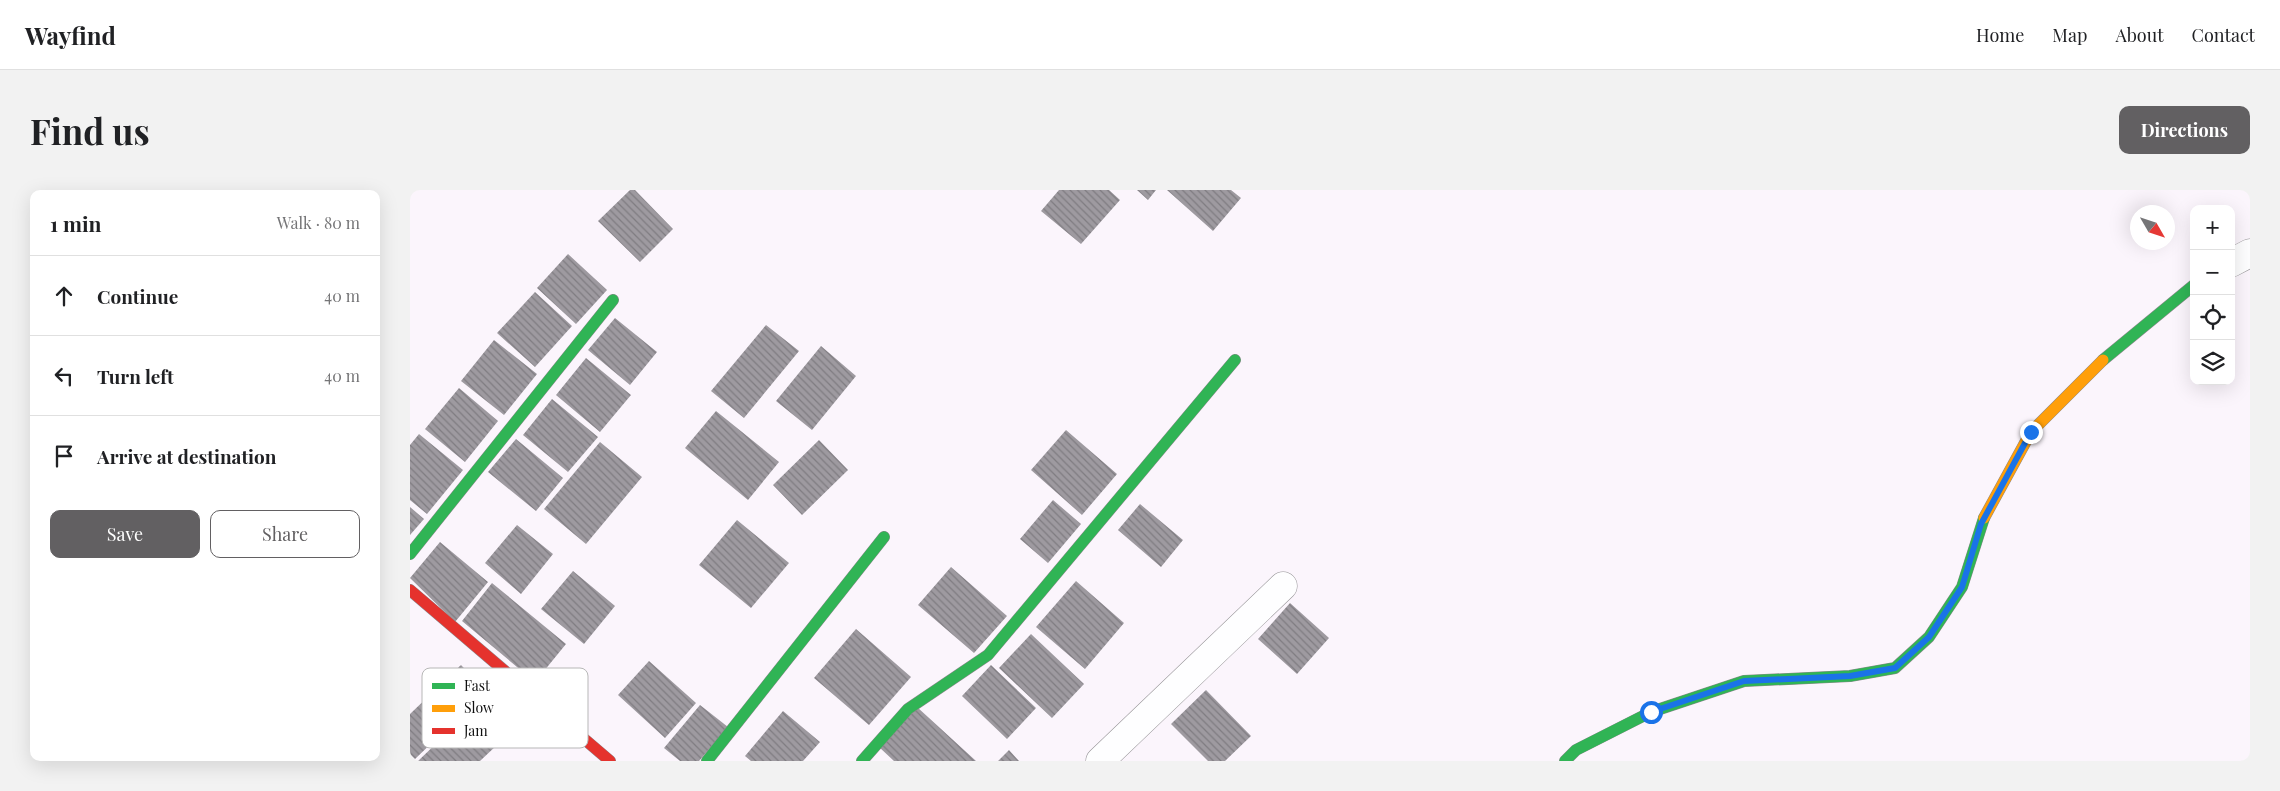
<!DOCTYPE html>
<html lang="en">
<head>
<meta charset="utf-8">
<style>
  body { margin:0; font-family:"Playfair Display",serif; background:#f2f2f2; color:#202124 }
  .controls { position:absolute; right:15px; top:15px; display:grid; overflow:hidden; border-radius:10px; box-shadow:0 5px 20px #0002 }
  .controls button { width:45px; height:45px; display:grid; place-items:center; padding:0; border:0; border-bottom:1px solid #e0e0e0; background:#fff; color:#202124; font:25px sans-serif }
  .compass { position:absolute; left:1720px; top:15px; width:45px; height:45px; border-radius:50%; background:#fff; box-shadow:0 5px 20px #0002; rotate:129deg }
  .stop { position:absolute; width:15px; height:15px; margin:-11px; border:4px solid #1a73e8; border-radius:50%; background:#fff }
  .stop.end { background:#1a73e8; border-color:#fff; box-shadow:0 1px 5px #0008 }
  .list { margin:0; padding:0; list-style:none }
  h2 { display:flex; justify-content:space-between; align-items:center; height:65px; margin:0; padding:0 20px; font-size:21px }
  h2 small { font-size:16px; font-weight:400; color:#757577 }
  .list li { display:grid; grid-template-columns:32px 1fr auto; gap:15px; align-items:center; box-sizing:border-box; height:80px; padding:0 20px; border-top:1px solid #e0e0e0 }
  .list b { display:block; font-size:19px; white-space:nowrap }
  .list em { font-size:16px; font-style:normal; color:#757577 }
  .actions { display:flex; gap:10px; padding:15px 20px }
  .actions a { flex:1; padding:11px 0; border:1px solid #626062; border-radius:10px; text-align:center; font-size:18px; color:#626062 }
  .actions .main { background:#626062; color:#fff }
  .icon { flex:none; width:28px; height:28px; fill:none; stroke:currentColor; stroke-width:2; stroke-linecap:round; stroke-linejoin:round }
  .map { position:relative; flex:none; width:1840px; height:571px; overflow:hidden; border-radius:10px }
  header { display:flex; align-items:center; gap:30px; box-sizing:border-box; height:70px; padding:0 25px; background:#fff; border-bottom:1px solid #e0e0e0 }
  header strong { font-size:24px }
  nav { display:flex; gap:28px; margin-inline-start:auto; font-size:18px }
  .intro { display:flex; align-items:center; justify-content:space-between; box-sizing:border-box; height:120px; padding:0 30px }
  h1 { margin:0; font-size:35px }
  .button { padding:12px 22px; border-radius:10px; background:#626062; color:#fff; font-size:18px; font-weight:700 }
  main { display:flex; gap:30px; padding:0 30px }
  aside { flex:1; background:#fff; border-radius:10px; box-shadow:0 5px 20px #0002 }
  .map>svg:first-child { display:block }
  .building { fill:url(#building-back-hatch) }
  .lines { fill:none; stroke-linecap:round; stroke-linejoin:round }
  .street-casing { stroke:#959396; stroke-width:29 }
  .fast-casing { stroke:#8c898c; stroke-width:12 }
  .slow-casing { stroke:#8c898c; stroke-width:12 }
  .jam-casing { stroke:#8c898c; stroke-width:12 }
  .street { stroke:#fefeff; stroke-width:28 }
  .fast { stroke:#30b455; stroke-width:11 }
  .slow { stroke:#ff9f0a; stroke-width:11 }
  .jam { stroke:#e5322d; stroke-width:11 }
  .route { stroke:#1a73e8; stroke-width:6 }
  .key { fill:#fff; stroke:#b7b7b7; stroke-width:1 }
  .key-label { font-size:14px; fill:#0f0f0f }
</style>
</head>
<body>
<header>
<strong>Wayfind</strong>
<nav><a>Home</a><a>Map</a><a>About</a><a>Contact</a></nav>
</header>
<div class="intro"><h1>Find us</h1><a class="button">Directions</a></div>
<main>
<aside>
<h2>1 min<small>Walk · 80 m</small></h2>
<ul class="list">
<li><svg class="icon" aria-label="ahead" viewBox="0 0 24 24"><path d="M12 20V5M6 11l6-6 6 6"/></svg><div><b>Continue</b></div><em>40 m</em></li>
<li><svg class="icon" aria-label="left" viewBox="0 0 24 24"><path d="M17 20v-9H6M10 6l-5 5 5 5"/></svg><div><b>Turn left</b></div><em>40 m</em></li>
<li><svg class="icon" aria-label="arrive" viewBox="0 0 24 24"><path d="M6 21V4h12l-3 4 3 4H6"/></svg><div><b>Arrive at destination</b></div></li>
</ul>
<div class="actions"><a class="main">Save</a><a>Share</a></div>
</aside>
<div class="map">
<svg width="1840" height="571" viewBox="0 0 1840 571">
  <defs>
    <pattern id="building-back-hatch" width="6" height="6" patternUnits="userSpaceOnUse" patternTransform="scale(1.25)"><rect width="6" height="6" fill="#9e9aa0"/><path d="M-1 5l2 2M0 0l6 6M5-1l2 2" fill="none" stroke="#7f7c81"/></pattern>
  </defs>
  <rect width="100%" height="100%" fill="#fbf5fc"/>
  <!-- building -->
  <path class="building" d="M220 0H225L263 39 230 72 188 31Z
    M649 0H699L710 10 671 54 631 21Z
    M727 0H746L738 10Z
    M757 0H821L831 8 803 41Z
    M158 64 197 100 166 134 127 98Z
    M125 102 162 136 125 177 87 143Z
    M205 128 247 162 220 195 178 160Z
    M356 135 389 161 334 228 301 201Z
    M84 150 127 184 94 225 51 191Z
    M411 156 446 186 402 240 366 211Z
    M176 168 221 205 190 242 146 205Z
    M49 198 88 231 55 272 15 239Z
    M142 209 188 247 158 282 113 245Z
    M306 221 369 272 338 310 275 258Z
    M656 240 707 284 672 325 621 280Z
    M9 244 53 280 17 324 0 310V255Z
    M106 249 153 288 126 321 78 282Z
    M409 250 438 280 392 325 363 295Z
    M190 252 232 287 176 354 134 319Z
    M643 310 671 334 638 373 610 349Z
    M730 314 773 350 751 377 708 340Z
    M0 317 14 329 0 345Z
    M327 330 379 373 341 418 289 375Z
    M107 335 143 364 111 404 75 373Z
    M30 352 78 392 45 432 0 388Z
    M541 377 597 426 564 463 508 415Z
    M163 381 205 416 174 454 131 419Z
    M666 391 714 433 675 479 626 437Z
    M82 393 156 454 125 492 52 431Z
    M880 413 919 448 887 484 848 449Z
    M446 439 501 487 459 535 404 488Z
    M621 444 674 494 642 528 589 478Z
    M239 471 286 513 255 548 208 505Z
    M51 475 76 501 5 569 0 564V524Z
    M581 475 626 518 597 549 552 506Z
    M796 500 841 546 815 571H798L761 534Z
    M290 515 318 537 289 571H270L254 558Z
    M507 517 566 571H484L469 557Z
    M373 521 410 552 393 571H341L335 566Z
    M57 524 87 555 70 571H8Z
    M599 560 609 571H588Z"/>
  <g class="lines">
    <defs>
      <path id="street" d="M1821 73 1840 63
        M690 571 873 396"/>
      <path id="fast" d="M1693 170 1784 95
        M0 364 203 110
        M297 571 474 347
        M452 571 498 519 578 465 825 170
        M1155 571 1166 560 1241 522 1334 491 1440 486 1485 478 1519 447 1552 397 1574 328"/>
      <path id="slow" d="M1574 328 1621 242 1693 170"/>
      <path id="jam" d="M0 400 200 571"/>
    </defs>
    <!-- street casing -->
    <use href="#street" class="street-casing"/>
    <!-- fast casing -->
    <use href="#fast" class="fast-casing"/>
    <!-- slow casing -->
    <use href="#slow" class="slow-casing"/>
    <!-- jam casing -->
    <use href="#jam" class="jam-casing"/>
    <!-- street -->
    <use href="#street" class="street"/>
    <!-- fast -->
    <use href="#fast" class="fast"/>
    <!-- slow -->
    <use href="#slow" class="slow"/>
    <!-- jam -->
    <use href="#jam" class="jam"/>
  </g>
  <g class="lines">
    <!-- route -->
    <path class="route" d="M1241 522 1334 491 1440 486 1485 478 1519 447 1552 397 1571 334 1621 242"/>
  </g>
  <!-- legend -->
  <rect x="12" y="478" width="166" height="80" rx="8" class="key"/>
  <rect x="22" y="493" width="23" height="6" fill="#30b455"/>
  <rect x="22" y="515" width="23" height="7" fill="#ff9f0a"/>
  <rect x="22" y="538" width="23" height="6" fill="#e5322d"/>
  <g class="key-label">
    <text x="54" y="501">Fast</text>
    <text x="54" y="523">Slow</text>
    <text x="54" y="546">Jam</text>
  </g>
</svg>
<div class="controls">
<button>+</button>
<button>−</button>
<button><svg class="icon" aria-label="locate" viewBox="0 0 24 24"><circle cx="12" cy="12" r="6"/><path d="M12 2v4M12 18v4M2 12h4M18 12h4"/></svg></button>
<button><svg class="icon" aria-label="layers" viewBox="0 0 24 24"><path d="M12 4l9 5-9 5-9-5zM3 14l9 5 9-5"/></svg></button>
</div>
<svg class="compass" viewBox="-18 -18 36 36"><path d="M0-13l5 13h-10z" fill="#e53935"/><path d="M0 13l5-13h-10z" fill="#757577"/></svg>
<div class="stop" style="left:1241px;top:522px"></div>
<div class="stop end" style="left:1621px;top:242px"></div>
</div>
</main>
</body>
</html>
